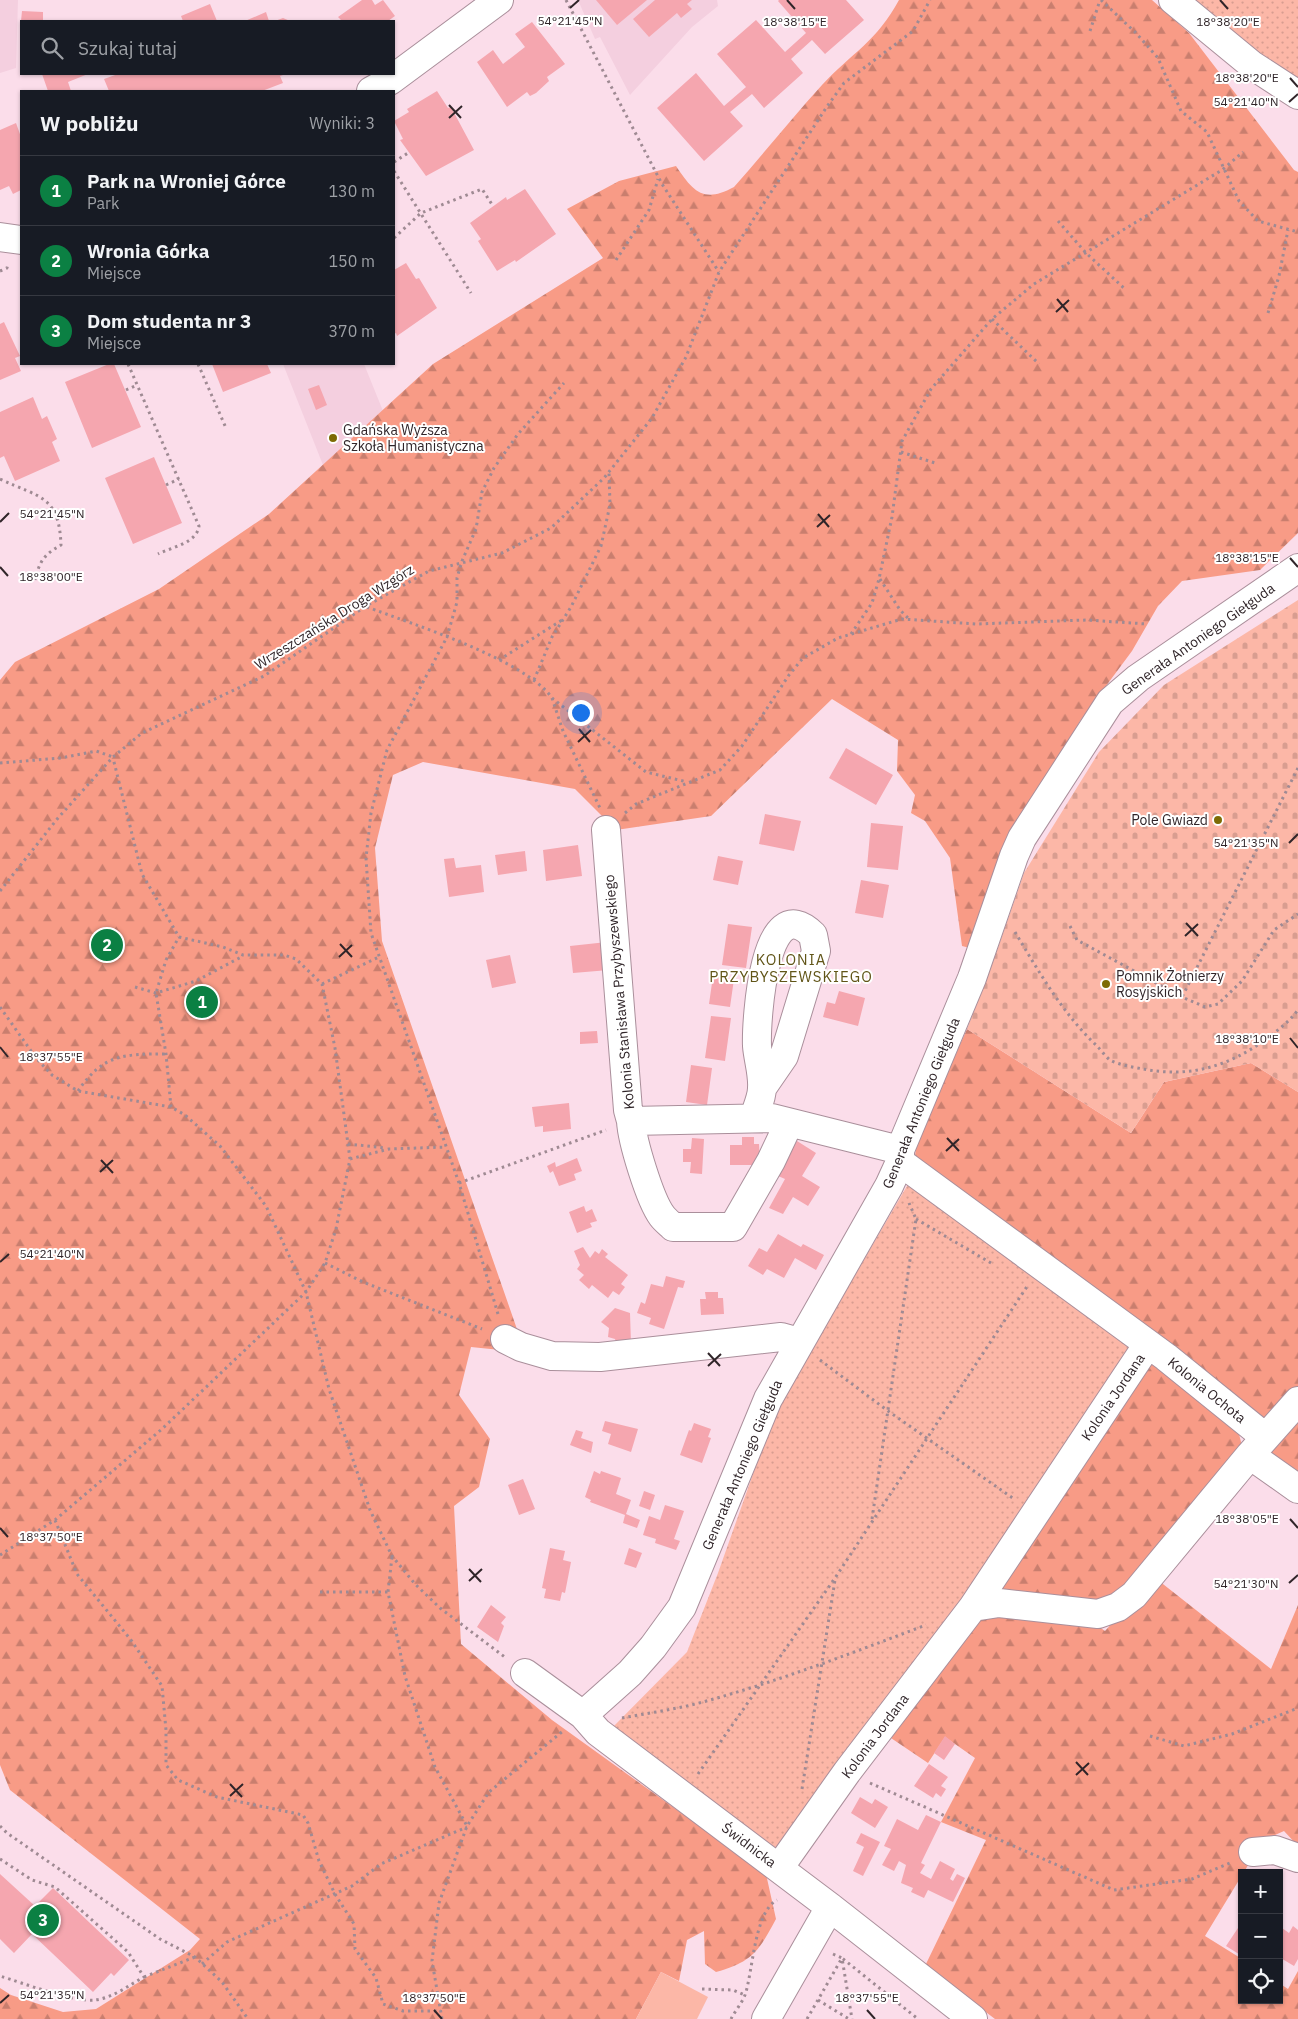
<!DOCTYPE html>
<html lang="pl">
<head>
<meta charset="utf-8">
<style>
  body { margin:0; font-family:"IBM Plex Sans",sans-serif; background:#242831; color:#f1f3f6 }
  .controls { position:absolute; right:15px; bottom:15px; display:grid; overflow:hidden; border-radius:0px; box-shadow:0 1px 4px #0004 }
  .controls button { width:45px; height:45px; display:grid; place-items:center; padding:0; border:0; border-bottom:1px solid #363941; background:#171b24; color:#f1f3f6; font:25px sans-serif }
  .you { position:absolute; left:580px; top:712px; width:18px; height:18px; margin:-12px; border:4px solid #fff; border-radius:50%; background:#1a73e8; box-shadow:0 0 0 8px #1a73e833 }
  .badge { display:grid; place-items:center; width:32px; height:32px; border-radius:50%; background:#0b8043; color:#fff; font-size:16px; font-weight:700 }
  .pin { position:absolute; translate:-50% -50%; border:2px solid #fff; box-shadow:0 1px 5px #0006 }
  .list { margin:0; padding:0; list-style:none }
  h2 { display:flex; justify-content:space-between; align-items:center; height:65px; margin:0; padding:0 20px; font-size:21px }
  h2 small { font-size:16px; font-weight:400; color:#9ea1a6 }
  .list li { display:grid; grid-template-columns:32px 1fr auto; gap:15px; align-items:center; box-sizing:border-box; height:70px; padding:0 20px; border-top:1px solid #363941 }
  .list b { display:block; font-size:19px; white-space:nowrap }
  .list p { margin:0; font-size:16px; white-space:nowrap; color:#9ea1a6 }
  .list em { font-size:16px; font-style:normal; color:#9ea1a6 }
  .icon { flex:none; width:28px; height:28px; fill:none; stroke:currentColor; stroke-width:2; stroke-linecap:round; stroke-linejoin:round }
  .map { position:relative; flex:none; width:1298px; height:2019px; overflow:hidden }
  .search { position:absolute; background:#171b24; box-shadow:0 1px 4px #0004; left:20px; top:20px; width:375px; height:55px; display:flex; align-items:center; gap:12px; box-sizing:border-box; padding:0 18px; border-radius:0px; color:#9ea1a6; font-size:19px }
  .panel { position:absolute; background:#171b24; box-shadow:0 1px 4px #0004; left:20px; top:90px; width:375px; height:275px; border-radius:0px }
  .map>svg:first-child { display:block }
  .built { fill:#f4cfdf }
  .grass { fill:url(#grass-dots) }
  .forest { fill:url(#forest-firs) }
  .cemetery { fill:url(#cemetery-stones) }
  .garden { fill:#fcb7a7 }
  .building { fill:#f5a6af }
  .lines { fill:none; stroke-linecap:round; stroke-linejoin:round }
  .minor-casing { stroke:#aa8f9b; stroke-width:30 }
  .path { stroke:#9f8a93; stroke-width:3; stroke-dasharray:2.5 4; stroke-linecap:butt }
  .minor { stroke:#fff; stroke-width:28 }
  .ticks { fill:none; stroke:#302529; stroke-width:2 }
  .poi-dot { fill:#7d6b05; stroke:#fff; stroke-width:2 }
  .labels { text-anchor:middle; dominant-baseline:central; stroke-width:4; stroke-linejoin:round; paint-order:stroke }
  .poi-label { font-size:14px; fill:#302529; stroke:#fff; text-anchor:start }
  .street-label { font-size:14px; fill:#302529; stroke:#fff }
  .neighbourhood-label { font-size:15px; letter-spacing:1px; fill:#615518; stroke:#fff }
  .ticks-label { font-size:12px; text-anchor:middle; fill:#302529; stroke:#fff; stroke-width:4; stroke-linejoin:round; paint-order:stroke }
</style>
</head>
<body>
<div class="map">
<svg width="1298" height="2019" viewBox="0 0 1298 2019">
  <defs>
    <pattern id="grass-dots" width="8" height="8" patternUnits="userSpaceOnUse" patternTransform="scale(1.25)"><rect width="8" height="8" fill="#fcb7a7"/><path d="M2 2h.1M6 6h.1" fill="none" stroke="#d89d90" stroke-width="1.8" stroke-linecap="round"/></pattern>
    <pattern id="forest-firs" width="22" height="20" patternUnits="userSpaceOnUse" patternTransform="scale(1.25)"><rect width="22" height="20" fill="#f89b86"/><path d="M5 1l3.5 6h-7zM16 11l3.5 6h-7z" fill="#c97e6e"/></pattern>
    <pattern id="cemetery-stones" width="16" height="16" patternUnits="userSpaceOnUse" patternTransform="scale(1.25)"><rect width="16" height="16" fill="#fcb7a7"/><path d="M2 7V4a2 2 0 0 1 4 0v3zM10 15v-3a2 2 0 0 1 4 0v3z" fill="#d89d90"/></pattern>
  </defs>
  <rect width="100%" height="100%" fill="#fbddea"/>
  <!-- built -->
  <path class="built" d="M0 0H18L16 68 0 73Z
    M578 0H717L718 6 692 27 630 95 600 37 595 39Z
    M283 364H364L383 411 323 465Z"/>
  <!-- grass -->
  <path class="grass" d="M1186 0H1298V81Z
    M914 1174 1142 1347 782 1855 611 1729 687 1652 718 1573 764 1443 782 1400Z"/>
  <!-- forest -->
  <path class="forest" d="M899 0H1152L1189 33 1294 170 1298 172V533L1260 570 1182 581 1158 606 1132 651 1080 721 1016 834 974 949 962 946 950 858 925 821 911 813 915 795 897 771 898 740 832 699 711 816 616 830 575 789 423 762 393 775 375 848 382 941 519 1335 510 1351 471 1347 459 1395 490 1439 479 1487 454 1506 461 1644 552 1720 766 1874 776 1919C759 1951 752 1962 716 1972L705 1964 704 1931 687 1940 679 1981 661 1972 636 2019H0V1988L11 1995 63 2012 96 2009 190 1950 200 1939 10 1790 0 1765V680L15 662 159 589 269 514 433 364 603 258 567 209 619 181 676 166C693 191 703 204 734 187 764 153 792 118 822 85 852 53 877 41 899 0Z
    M967 1029 1131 1133 1164 1082 1251 1063 1298 1092V1483L1267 1462 1278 1434 915 1159 916 1143Z
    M1151 1356 1237 1426 1241 1442 1240 1458 1111 1603 984 1599Z
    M1154 1577 1271 1669 1298 1605V1846L1284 1831 1243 1849 1250 1862 1205 1936 1242 1959V2000H1279V1983L1288 1989 1298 1971V2019H995L925 1966 986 1840 941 1822 975 1758 945 1737 928 1763 885 1734 975 1612 1095 1624 1105 1631Z"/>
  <!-- cemetery -->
  <path class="cemetery" d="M1298 600V1092L1251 1063 1164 1082 1131 1133 967 1029 994 959 1024 873 1099 752 1164 685Z"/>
  <!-- garden -->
  <path class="garden" d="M661 1972 708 1997 697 2019H636Z"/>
  <!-- building -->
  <path class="building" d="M362 0H372L375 5 383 0 395 16 388 21H342L338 17Z
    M596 0H647L617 25Z
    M655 0H692L687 4 692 9 681 18 677 13 649 37 633 19Z
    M779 0H846L864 20 825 54 812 40 791 59 803 73 764 108 752 94 730 112 743 126 704 161 657 108 696 73 724 106 746 87 717 54 756 20 785 52 806 33 778 1Z
    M210 4 217 21H183L181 16Z
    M22 11 43 12V21H21Z
    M266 12 269 21H245Z
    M283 18 290 21H275Z
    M532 22 565 64 547 77 549 81 536 93 530 96 527 92 507 107 477 62 493 50 503 64 525 47 515 34Z
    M42 74H88L68 82 71 91H48Z
    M118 74H286L280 76 283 83 262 91H109L104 79Z
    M437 91 448 108 451 107 474 150 426 176 400 140 403 139 394 121 409 112 407 109Z
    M16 123 21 137V190L13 194 9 186 0 190V130Z
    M525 189 556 234 516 262 515 260 497 271 478 241 481 239 470 223 506 197 507 200Z
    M406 263 416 279 419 278 437 308 397 336 396 333 394 334V270Z
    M4 322 20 356 15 358 21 371 0 380V324Z
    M109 364H114L141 427 92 448 65 382Z
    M212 364H267L271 373 223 392Z
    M319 385 327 405 316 410 308 389Z
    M33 397 42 419 47 416 57 439 52 442 60 461 15 481 4 456 0 458V412Z
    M154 457 182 523 133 544 105 478Z
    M846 748 893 775 876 805 829 778Z
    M765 814 801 821 794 851 759 844Z
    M871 823 903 826 898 870 867 867Z
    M578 845 582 876 546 881 543 850Z
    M525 851 527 871 498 875 495 855Z
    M718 856 743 861 738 885 713 880Z
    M454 858 456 868 481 865 484 892 449 897 444 859Z
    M861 880 889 885 883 918 855 913Z
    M728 924 752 927 746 968 722 965Z
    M607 942 609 970 573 973 570 946Z
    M510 955 516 983 492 988 486 960Z
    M713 976 734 979 730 1007 709 1004Z
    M839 991 865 998 858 1026 823 1017 827 1002 835 1004Z
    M711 1016 731 1018 725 1061 705 1058Z
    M597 1031 598 1043 580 1044V1032Z
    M691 1065 712 1068 707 1105 686 1102Z
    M569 1103 571 1129 543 1132V1126L535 1127 532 1107Z
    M742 1137H754V1144H759L760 1165H730V1145H742Z
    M692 1138 704 1139 702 1174 690 1173 691 1162H683V1149H691Z
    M797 1141 816 1153 802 1176 820 1187 808 1206 793 1197 783 1214 769 1208 785 1179 776 1175Z
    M577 1158 582 1171 574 1174 576 1180 559 1186 553 1171 550 1173 547 1166 555 1162 556 1167Z
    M584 1206 586 1212 592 1209 597 1221 590 1223 592 1227 577 1233 569 1212Z
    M778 1234 801 1247 803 1244 824 1255 816 1270 795 1258 784 1278 767 1269 763 1275 748 1266 759 1248 767 1252Z
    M583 1247 590 1258 595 1251 599 1254 602 1249 608 1254 605 1257 628 1275 621 1284 625 1287 619 1295 613 1291 608 1298 592 1285 589 1289 579 1280 584 1275 577 1269 580 1265 574 1251Z
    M666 1276 685 1281 683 1288 678 1287 664 1329 649 1324 651 1318 637 1313 641 1302 645 1304 651 1284 663 1287Z
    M705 1292H718V1298H723L724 1314 701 1315 700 1299H706Z
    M615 1308 630 1313 631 1344 617 1346 615 1339 608 1337 609 1328 601 1322Z
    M605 1421 638 1429 631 1452 608 1444 611 1434 602 1431Z
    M694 1423 711 1429 708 1437 711 1438 702 1463 680 1455 689 1430 691 1431Z
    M576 1430 583 1432 581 1438 593 1442 591 1453 570 1445Z
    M594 1471 600 1474 601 1471 621 1478 616 1494 631 1500 626 1514 640 1520 637 1528 623 1523 625 1515 590 1502 591 1500 585 1497Z
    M523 1479 535 1509 519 1515 508 1485Z
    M644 1491 655 1495 650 1510 639 1506Z
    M665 1505 684 1511 674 1539 680 1541 676 1550 655 1543 656 1539 643 1535 649 1516 660 1520Z
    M550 1548 565 1551 563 1560 571 1562 565 1593 562 1592 560 1601 544 1598 546 1589 542 1588Z
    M629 1548 642 1553 636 1568 624 1564Z
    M491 1605 506 1617 501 1623 504 1626 498 1642 477 1627Z
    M945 1736 955 1744 944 1760 934 1753Z
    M929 1764 948 1777 941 1786 946 1789 941 1797 936 1793 933 1798 914 1786Z
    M860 1797 872 1804 875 1799 888 1807 875 1828 851 1813Z
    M926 1815 941 1822 921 1863 925 1865 920 1873 931 1879 940 1861 955 1869 950 1879 953 1881 957 1874 965 1878 953 1902 928 1890 924 1898 911 1892 913 1888 901 1883 906 1865 899 1861 894 1871 882 1865 891 1849 884 1846 897 1819 918 1830Z
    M861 1833 880 1842 863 1876 853 1871 864 1847 856 1843Z
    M0 1874 35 1906 53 1888 129 1960 114 1976 111 1973 93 1992 32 1934 14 1953 0 1939Z
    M1242 1922V1956L1226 1946Z
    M1293 1926 1298 1930V1959L1294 1966 1279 1957V1932L1282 1928 1289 1933Z"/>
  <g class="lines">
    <defs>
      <path id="minor" d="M1173 0 1252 65 1298 95
        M371 91 391 80 499 0
        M0 237 21 240
        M606 830 628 1110 631 1121 772 1118 900 1150
        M754 1117C757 1108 762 1097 762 1088 763 1074 758 1059 757 1046 756 1021 764 886 813 935L816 951 784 1056 762 1088
        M631 1121C632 1141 650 1200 662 1216 665 1220 670 1224 673 1227H733L771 1161 789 1123
        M900 1162 1166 1357 1265 1437
        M505 1339 521 1347 552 1356 600 1357 781 1337 799 1342
        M1250 1455 1298 1489
        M973 1607 999 1603 1098 1614 1118 1607 1134 1595 1250 1455 1298 1401
        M525 1673 583 1715 598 1732 830 1907 973 2019
        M583 1715 630 1673 653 1647 682 1607 768 1399 889 1186 900 1162V1150L972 978 1014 856 1022 838 1110 702 1138 678 1298 568
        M1253 1852 1275 1850 1298 1858
        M779 1868 847 1772 973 1607 1148 1344
        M766 2019 830 1907"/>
    </defs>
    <!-- minor casing -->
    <use href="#minor" class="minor-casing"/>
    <!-- path -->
    <path class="path" d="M566 0 662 184 719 272
      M1101 0 1136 33 1158 58 1181 111 1207 132 1239 201 1258 221 1298 232
      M1090 31 1100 0
      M394 162 408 153
      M394 171 471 293
      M1058 221 1086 253 1126 290
      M394 238 421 213 482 189 493 206
      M616 260 649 210 658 179
      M0 271 7 268 8 264
      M1268 313 1279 276 1288 230
      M992 319 1039 364
      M128 364 199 526C197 543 172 547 158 554
      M198 364 226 428
      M126 390 137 385
      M901 452 938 464
      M0 479C40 498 59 495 61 545 44 555 40 560 35 580
      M166 485 179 479
      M880 579 900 610 910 620
      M367 607C412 624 526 660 552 698L646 772 687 782
      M851 634 872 603 879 579 892 517 902 441 931 389 992 319 1034 284 1222 170 1243 152
      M499 660 562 620
      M534 680 552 637 571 607 601 546 610 505 609 472
      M552 698 563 731 600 808
      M0 763 61 758 96 751 113 757
      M1298 768 1182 997 1205 1007 1218 1004 1242 981 1274 930 1298 914
      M625 813 636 804 720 770 742 746 789 675 803 658 838 638 902 619 976 624 1087 620 1147 624
      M0 891 58 818 113 757 142 733 264 676 366 606 429 571 502 553 551 528 604 478 652 418 686 357 719 272 826 108 844 83 913 31 930 0
      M1070 926 1077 940 1182 997
      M1015 932C1039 972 1063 1014 1097 1046 1101 1050 1105 1056 1110 1060 1119 1065 1133 1067 1143 1069 1189 1078 1227 1067 1265 1040 1278 1030 1288 1023 1298 1010
      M322 984 379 957
      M135 987 156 993 196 981 243 956
      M0 1007 36 1058 52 1075 78 1091 171 1107 185 1115 220 1146 266 1206 306 1292 329 1389 370 1510 392 1556 415 1584 440 1608 506 1658
      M78 1091C103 1054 124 1054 166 1054
      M171 1107 166 1054 156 993 166 960 179 937
      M348 1144 386 1148
      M350 1159 389 1149 446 1147
      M459 1183 606 1130
      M916 1219 991 1263
      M325 1263 363 1282 482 1329
      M498 1314 459 1183 371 933 366 858 371 813 387 750 447 637 457 602V578L462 561 476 529 482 492 494 468 518 434 564 383
      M820 1360 888 1411 1014 1499
      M872 1519 916 1219 909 1203
      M55 1520 77 1574 131 1640 162 1686 166 1730V1765L178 1780 217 1797 303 1815 308 1823 319 1861 335 1894 354 1924 355 1949 376 1978 383 2004 403 2011H441
      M0 1555 55 1520 162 1429 306 1292 325 1263 336 1229 350 1159 335 1048 322 984 296 959 284 955H243L223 947 179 937 142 874 113 758
      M392 1557 388 1592 405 1676 435 1767 467 1826
      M320 1592H388
      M622 1718C649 1713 677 1709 703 1702 779 1681 852 1653 926 1625
      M1150 1736 1184 1746 1232 1734 1298 1708
      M698 1774 835 1578 1028 1285
      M870 1783 1114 1890 1192 1879 1230 1863
      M802 1789 835 1580
      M0 1826 7 1833 160 1939 195 1957 222 1982 248 2019
      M0 1859 32 1880 55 1887 128 1952 144 1977C129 1985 113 1998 95 2000 72 2002 23 1983 0 1976
      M833 1954 842 1958 852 2019
      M202 1964 227 1942 352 1886 381 1864 467 1827
      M144 1977 195 1957
      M702 1989 733 1990 745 1995
      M818 2000 849 2019
      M442 2019 432 1961 439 1903 467 1826 489 1792 563 1731
      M731 2019C735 2011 742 2003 745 1995 753 1972 754 1912 777 1900
      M807 2019 842 1958 918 2019"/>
    <!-- minor -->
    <use href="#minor" class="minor"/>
  </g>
  <!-- ticks -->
  <path class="ticks" d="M787 0 795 9M1220 0 1228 9M570 8 579 0M1290 78 1298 87M1289 102 1298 94M449 105 461 118M449 118 462 106M1057 299 1068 312M1056 312 1069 300M818 514 829 527M0 522 9 513M817 527 830 515M1290 558 1298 567M0 567 8 576M579 729 590 742M578 742 591 730M1289 843 1298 834M1186 923 1198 936M1185 936 1198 924M340 944 352 957M339 957 352 945M1290 1038 1298 1048M0 1047 8 1057M947 1138 959 1151M946 1151 959 1139M101 1160 113 1173M100 1172 113 1160M0 1262 9 1254M708 1353 720 1366M708 1366 721 1354M1290 1519 1298 1528M0 1528 8 1537M469 1569 481 1582M469 1581 482 1569M1289 1583 1298 1575M1076 1762 1088 1775M1076 1775 1089 1763M230 1784 242 1797M230 1796 243 1784M0 2003 9 1995M434 2010 442 2019M867 2010 875 2019"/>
  <!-- markers -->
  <g class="poi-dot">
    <circle cx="333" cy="438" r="5"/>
    <circle cx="1218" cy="820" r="5"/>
    <circle cx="1106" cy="984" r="5"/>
  </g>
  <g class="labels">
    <!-- poi labels -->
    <g class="poi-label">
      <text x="343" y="430">Gdańska Wyższa<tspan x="343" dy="16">Szkoła Humanistyczna</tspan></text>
      <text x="1208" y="820" text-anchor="end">Pole Gwiazd</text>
      <text x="1116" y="976">Pomnik Żołnierzy<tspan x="1116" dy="16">Rosyjskich</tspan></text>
    </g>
    <!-- street labels -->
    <g class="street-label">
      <text transform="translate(334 617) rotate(-32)">Wrzeszczańska Droga Wzgórz</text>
      <text transform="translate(1198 639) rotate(-35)">Generała Antoniego Giełguda</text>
      <text transform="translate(619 992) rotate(-95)">Kolonia Stanisława Przybyszewskiego</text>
      <text transform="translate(921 1103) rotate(-68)">Generała Antoniego Giełguda</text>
      <text transform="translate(1207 1390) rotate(39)">Kolonia Ochota</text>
      <text transform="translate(1113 1397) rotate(-56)">Kolonia Jordana</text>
      <text transform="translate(742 1465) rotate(-67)">Generała Antoniego Giełguda</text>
      <text transform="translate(875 1736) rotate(-53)">Kolonia Jordana</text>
      <text transform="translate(749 1845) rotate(37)">Świdnicka</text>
    </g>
    <!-- neighbourhood labels -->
    <g class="neighbourhood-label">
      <text x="791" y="959">KOLONIA<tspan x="791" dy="17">PRZYBYSZEWSKIEGO</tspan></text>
    </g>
  </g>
  <g class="ticks-label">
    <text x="570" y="25">54°21'45"N</text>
    <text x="795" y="26">18°38'15"E</text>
    <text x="1228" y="26">18°38'20"E</text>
    <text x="1247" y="82">18°38'20"E</text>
    <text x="1246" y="106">54°21'40"N</text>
    <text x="52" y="518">54°21'45"N</text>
    <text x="1247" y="562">18°38'15"E</text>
    <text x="51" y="581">18°38'00"E</text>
    <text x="1246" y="847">54°21'35"N</text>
    <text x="1247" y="1043">18°38'10"E</text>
    <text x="51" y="1061">18°37'55"E</text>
    <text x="52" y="1258">54°21'40"N</text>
    <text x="1247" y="1523">18°38'05"E</text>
    <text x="51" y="1541">18°37'50"E</text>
    <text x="1246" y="1588">54°21'30"N</text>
    <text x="52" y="1999">54°21'35"N</text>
    <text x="434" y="2002">18°37'50"E</text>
    <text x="867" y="2002">18°37'55"E</text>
  </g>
</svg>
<div class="controls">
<button>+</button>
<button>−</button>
<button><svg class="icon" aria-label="locate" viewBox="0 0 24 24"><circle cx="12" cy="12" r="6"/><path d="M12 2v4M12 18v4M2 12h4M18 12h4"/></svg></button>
</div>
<div class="you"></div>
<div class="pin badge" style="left:202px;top:1002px">1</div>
<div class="pin badge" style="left:107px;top:945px">2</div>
<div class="pin badge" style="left:43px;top:1920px">3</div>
<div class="search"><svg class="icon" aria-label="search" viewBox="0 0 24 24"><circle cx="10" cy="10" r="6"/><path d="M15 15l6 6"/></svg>Szukaj tutaj</div>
<section class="panel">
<h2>W pobliżu<small>Wyniki: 3</small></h2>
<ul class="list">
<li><span class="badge">1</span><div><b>Park na Wroniej Górce</b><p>Park</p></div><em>130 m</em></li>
<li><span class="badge">2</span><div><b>Wronia Górka</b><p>Miejsce</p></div><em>150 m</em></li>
<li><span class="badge">3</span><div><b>Dom studenta nr 3</b><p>Miejsce</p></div><em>370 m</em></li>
</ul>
</section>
</div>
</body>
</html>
